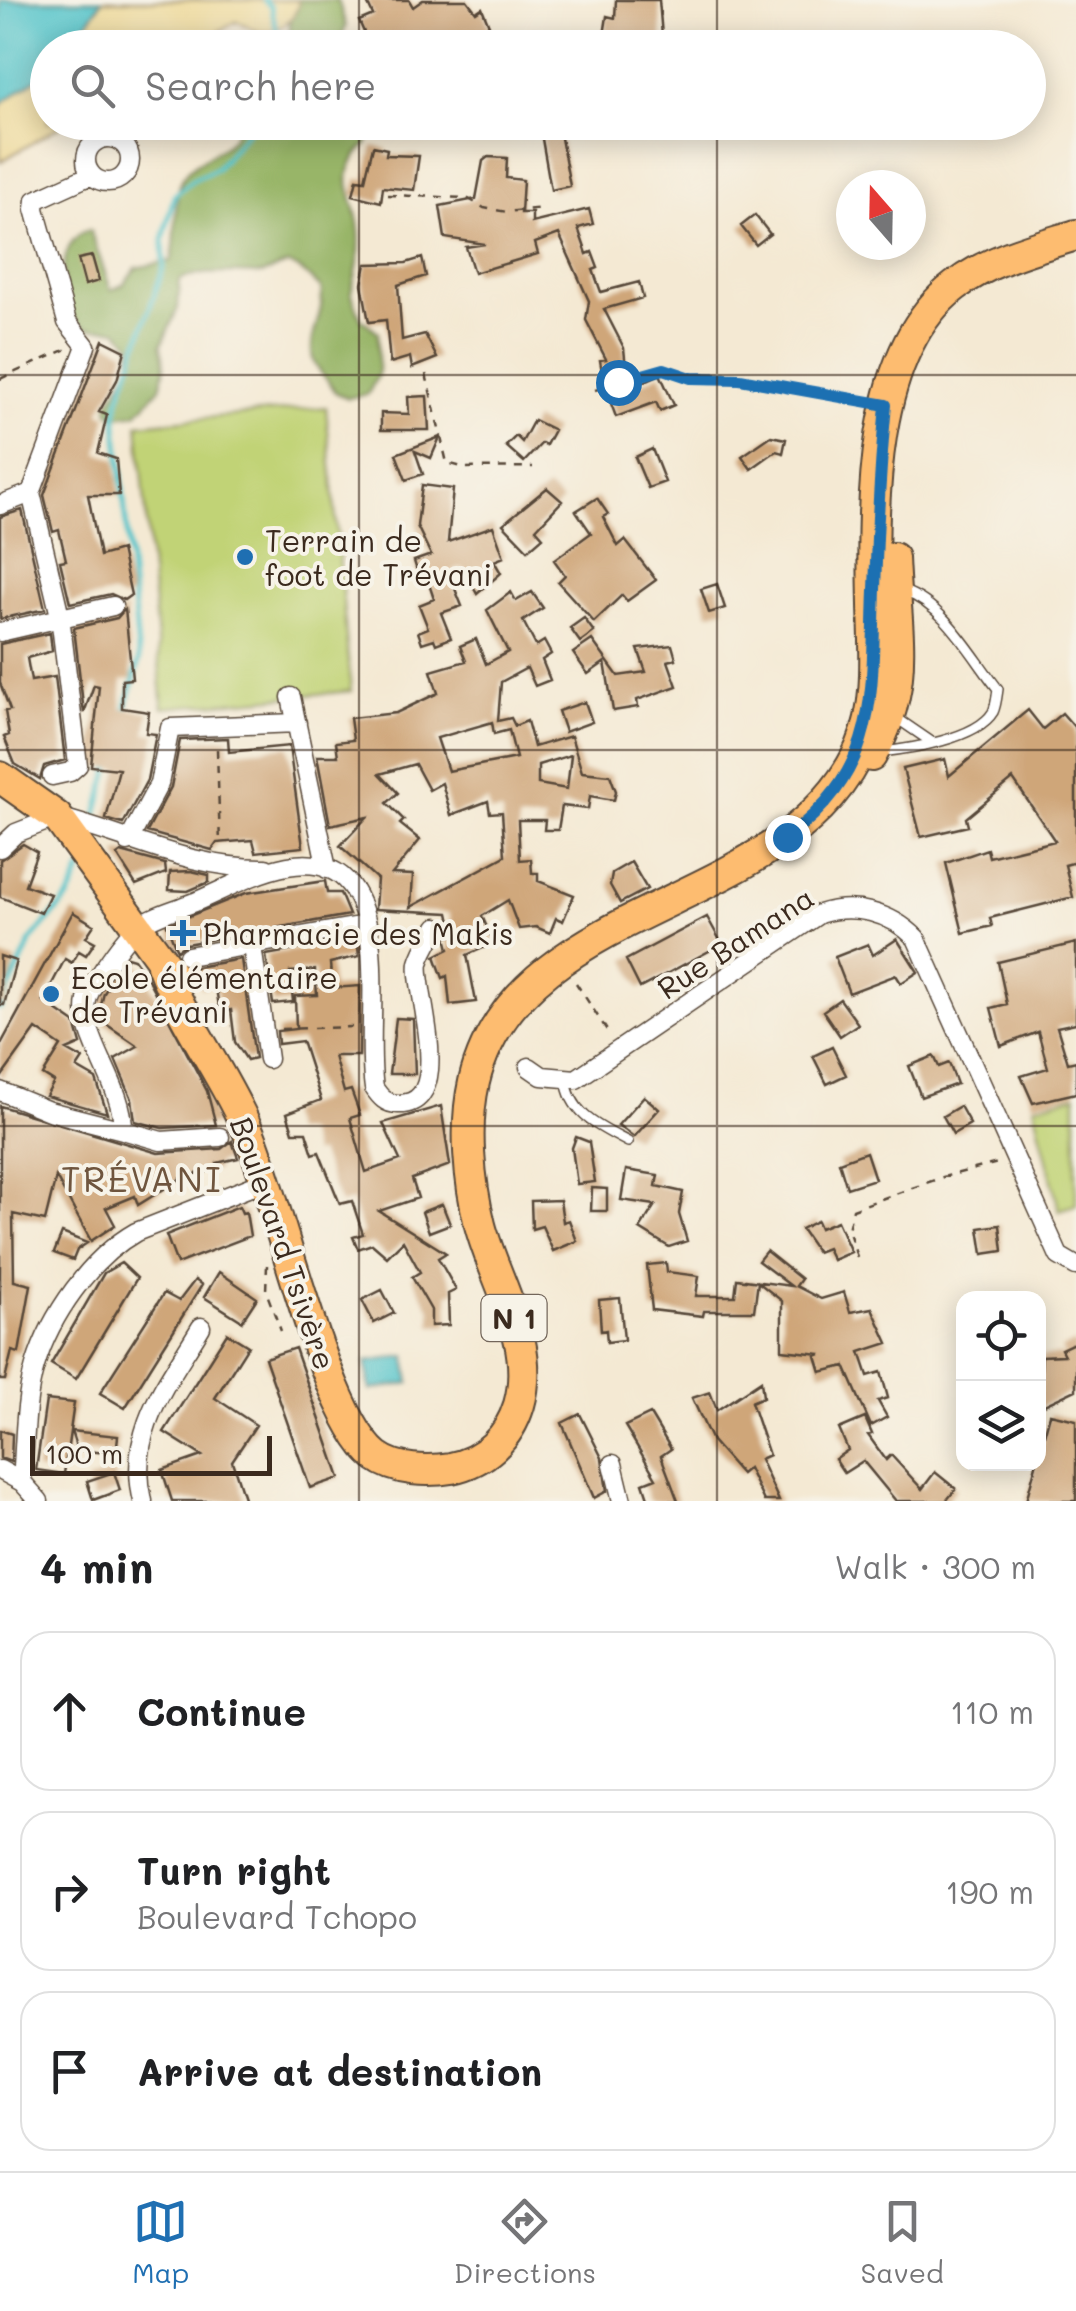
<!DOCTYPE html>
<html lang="en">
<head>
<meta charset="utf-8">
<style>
  body { margin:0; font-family:Mali,sans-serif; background:#f2f2f2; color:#202124 }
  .controls { position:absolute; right:30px; bottom:30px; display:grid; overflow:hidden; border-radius:20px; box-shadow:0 5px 25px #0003 }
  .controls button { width:90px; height:90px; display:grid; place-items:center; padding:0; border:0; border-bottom:2px solid #e0e0e0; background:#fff; color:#202124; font:50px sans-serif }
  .compass { position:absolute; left:836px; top:170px; width:90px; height:90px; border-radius:50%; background:#fff; box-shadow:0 5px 25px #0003; rotate:340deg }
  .scale { position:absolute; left:30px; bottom:25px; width:242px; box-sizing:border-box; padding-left:10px; border:5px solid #3b2a1e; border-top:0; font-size:28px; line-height:35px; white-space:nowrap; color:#3b2a1e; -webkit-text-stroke:8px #f7f3e8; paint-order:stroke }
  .stop { position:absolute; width:30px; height:30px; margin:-22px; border:8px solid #1f6fb2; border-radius:50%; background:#fff }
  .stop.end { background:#1f6fb2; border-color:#fff; box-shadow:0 2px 10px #0008 }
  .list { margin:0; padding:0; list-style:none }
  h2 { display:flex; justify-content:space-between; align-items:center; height:130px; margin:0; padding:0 40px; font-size:42px }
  h2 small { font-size:32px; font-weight:400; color:#757577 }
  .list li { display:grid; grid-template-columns:65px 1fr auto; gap:30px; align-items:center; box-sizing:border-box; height:160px; margin:0 20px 20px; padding:0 20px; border:2px solid #e0e0e0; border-radius:30px }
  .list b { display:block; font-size:38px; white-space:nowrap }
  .list p { margin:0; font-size:32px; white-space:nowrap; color:#757577 }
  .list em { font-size:32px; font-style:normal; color:#757577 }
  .icon { flex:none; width:55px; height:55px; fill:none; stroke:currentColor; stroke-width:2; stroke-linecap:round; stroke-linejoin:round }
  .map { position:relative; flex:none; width:1076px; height:1501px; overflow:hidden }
  .search { position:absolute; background:#fff; box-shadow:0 5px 25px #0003; left:30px; right:30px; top:30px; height:110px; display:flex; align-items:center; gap:25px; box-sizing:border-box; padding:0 35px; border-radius:55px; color:#757577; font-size:38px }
  .sheet { height:670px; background:#fff }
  nav { display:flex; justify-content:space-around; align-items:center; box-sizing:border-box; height:140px; border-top:2px solid #e0e0e0; background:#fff; font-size:28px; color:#757577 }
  nav a { display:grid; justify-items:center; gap:5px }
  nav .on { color:#1f6fb2 }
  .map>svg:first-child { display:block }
  .green { fill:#c1d376; stroke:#7e7e4a; stroke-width:2.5 }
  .forest { fill:#98b567; stroke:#6a7042; stroke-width:2.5 }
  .sand { fill:#eeda9e; stroke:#94825e; stroke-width:2.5 }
  .water { fill:#57c5cb; stroke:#497874; stroke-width:2.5 }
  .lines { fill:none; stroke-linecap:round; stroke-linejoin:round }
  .stream { stroke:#57c5cb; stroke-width:5 }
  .building { fill:#cfa679; fill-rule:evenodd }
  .service-casing { stroke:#574739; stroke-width:12 }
  .minor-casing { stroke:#574739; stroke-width:21 }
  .primary-casing { stroke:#574739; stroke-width:34 }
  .path { stroke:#574739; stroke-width:2.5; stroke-dasharray:8 8; stroke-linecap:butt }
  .service { stroke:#fff; stroke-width:9 }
  .minor { stroke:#fff; stroke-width:18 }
  .primary { stroke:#fdbc70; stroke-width:30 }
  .route { stroke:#1f6fb2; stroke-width:12 }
  .grid { fill:none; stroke:#3b2a1e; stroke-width:2.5; stroke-opacity:0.55 }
  .poi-dot { fill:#1f6fb2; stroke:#f7f3e8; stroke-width:4 }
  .labels { text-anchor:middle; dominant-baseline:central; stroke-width:8; stroke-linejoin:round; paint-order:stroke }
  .shield { fill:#f7f3e8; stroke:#73665b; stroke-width:2.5 }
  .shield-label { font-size:28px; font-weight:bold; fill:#3b2a1e }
  .poi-label { font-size:30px; fill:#3b2a1e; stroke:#f7f3e8; text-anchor:start }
  .street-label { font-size:30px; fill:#3b2a1e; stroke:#f7f3e8 }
  .quarter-label { font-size:35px; letter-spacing:2.5px; fill:#6f553e; stroke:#f7f3e8 }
</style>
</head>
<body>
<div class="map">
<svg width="1076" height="1501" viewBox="0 0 1076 1501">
  <rect width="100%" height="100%" fill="#f7f3e8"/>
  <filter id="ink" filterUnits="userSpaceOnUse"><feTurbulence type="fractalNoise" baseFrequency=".01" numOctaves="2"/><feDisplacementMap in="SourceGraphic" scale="20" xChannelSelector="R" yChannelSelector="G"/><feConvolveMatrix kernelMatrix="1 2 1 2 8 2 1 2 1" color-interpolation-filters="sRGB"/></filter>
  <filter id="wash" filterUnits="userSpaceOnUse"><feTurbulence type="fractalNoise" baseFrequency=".0048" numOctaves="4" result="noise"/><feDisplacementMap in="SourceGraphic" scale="40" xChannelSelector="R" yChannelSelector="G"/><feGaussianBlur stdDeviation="2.25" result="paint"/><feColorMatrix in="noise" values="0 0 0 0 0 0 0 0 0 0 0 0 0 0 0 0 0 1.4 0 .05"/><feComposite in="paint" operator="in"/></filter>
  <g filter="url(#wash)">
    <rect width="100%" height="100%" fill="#f4e9d3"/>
    <!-- green -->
    <path class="green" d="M326 407 351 691 163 708 138 424Z
      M1076 1095V1205L1059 1210 1034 1106Z"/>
    <!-- forest -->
    <path class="forest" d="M289 0H338L346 26 338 46 253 48 263 39 290 33Z
      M239 123H365L368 143C332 178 355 190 359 230 361 253 357 271 351 292L361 319 378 332V375L368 394 348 398 335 392C330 379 316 372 313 359 307 335 326 314 321 288 316 283 298 266 290 265 279 263 270 275 259 274 242 273 194 270 180 280L178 308 161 346 165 367 160 388 137 413 116 416 109 412 108 405 130 366 132 344 117 330C107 327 94 331 85 327 57 313 53 237 90 230L111 290 123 285 136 268 171 261C179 239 171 198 184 176 197 155 233 153 239 123Z"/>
    <!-- sand -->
    <path class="sand" d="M102 0H297L299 5C294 19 277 35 259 32 251 30 245 23 236 22L191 47 72 48Z
      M47 72 48 122 65 123 0 162V104Z"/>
    <!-- water -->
    <path class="water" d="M0 0H102L72 47 48 48 47 72 0 104Z
      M406 1356 410 1383 370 1390 366 1362Z"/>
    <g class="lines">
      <!-- stream -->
      <path class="stream" d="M264 0 271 7 281 48
        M124 715 139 661 116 416 119 399 164 266 163 240 174 196 192 180 216 169 255 122
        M94 825 111 764
        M0 1008 32 939 69 897 81 870"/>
    </g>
    <g id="blocks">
      <!-- building -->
      <path class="building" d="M366 0H409L413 7 423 0H467L476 12 482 8 498 48H371L359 21 373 15Z
        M616 0H659L663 48H602L607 16 615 18Z
        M539 122H558L570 186 551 190Z
        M373 146 387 149 386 155 419 156 414 190 383 187 381 202 353 195 357 179 365 180Z
        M488 157 507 158 506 178 523 180 521 213H532V223L589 209 593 224 578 228 587 254 592 252 598 268 593 270 601 292 639 282 643 298 604 309 624 348 628 389 660 374 674 405 660 411 656 402 616 417 604 385 600 360 606 359 586 320 589 301 559 234 535 243 538 254 474 273 466 247 485 244 445 238 440 206 476 199 483 161Z
        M755 215 770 234 756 245 741 226Z
        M92 256 99 281 85 285 78 259Z
        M422 258 426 276 398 285 402 340 425 334 437 358 412 368 410 357 390 363 386 320 369 322 362 284 366 264 406 263Z
        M103 340 125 351 117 380 99 412 107 415 98 453 116 459 119 495H88L100 556 121 550 131 595 124 600 111 594 70 603 60 561 66 560 59 530 53 532 44 495Z
        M427 396 429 430H381V413L409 414 408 397Z
        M534 420 554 430 546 445 542 443 524 462 506 446 516 436 522 442Z
        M771 436 786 439 783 453 776 451 751 469 742 456Z
        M440 437 431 458 415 451 423 474 406 480 396 454Z
        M652 449 665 482 648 488 635 457Z
        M422 485 453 489 448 542 493 526 504 557 494 561 501 573 477 594 462 567 449 574 462 606 441 613 451 638 436 644 434 639 422 643 418 632 428 628 419 605 434 599 425 572 418 574 414 561 431 555 417 526Z
        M547 488 562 501 536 529 543 537 528 550 503 524Z
        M597 498 608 514 603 517 618 546 625 540 656 580 627 601 622 595 594 622 558 582 565 575 554 560 591 533 576 511Z
        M22 510 45 609 0 619V517Z
        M717 584 725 608 709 613 701 589Z
        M511 592 516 601 532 592 543 608 523 621 536 646 544 641 551 654 542 660 550 680 535 686 527 668 501 682 498 721 511 718 515 726 527 721 534 747 571 736 582 772 610 775 616 791 614 800 590 796 588 809 562 806 558 830H544L545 820H518L520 860 531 859 532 873H538V881L574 895 563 921 556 918 550 933 536 927 519 929 508 900 482 916 494 943 467 955 476 1002 450 1005 447 976 443 978 435 956 449 949 446 937 454 935 449 913 375 909 377 879 340 846 367 817 330 825 317 756H338L336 742 353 740 350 718 396 713 438 693 431 671 466 661 460 646 476 639 486 664 508 652 487 610ZM492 722 494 734 509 730 516 758 448 771 437 738ZM571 755 567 789 538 784V765ZM415 764 429 790 442 783 451 815 488 801 490 813 502 812 505 856 411 907 413 875 392 874 420 840 400 824 404 820 387 803 398 793 380 774Z
        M125 609 132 679 122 680V708L149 712 146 733 156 734 147 780 123 824 106 819 119 769 91 766 99 686 94 685 84 713 74 628 117 618Z
        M584 618 594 632 580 642 570 628Z
        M50 633 52 651 27 658 31 681 55 677 65 760 44 766 40 779 15 764 4 737 9 735 5 711 10 710 0 683V644Z
        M592 640 618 676 646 672 638 649 672 645 676 659 668 661 677 686 637 700 638 707 613 711 605 662 588 674 573 653Z
        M585 702 592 722 565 732 558 711Z
        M1028 710 1043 729 1062 713 1076 729V862L1065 865 1073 897 990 918 992 926 963 933 946 863 987 849 989 857 1055 841 1013 779 966 818 968 826 921 837 903 769 945 759 949 776Z
        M228 738 229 752 289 746 303 847 256 852 253 840 217 843 212 850 147 832 171 787 180 740Z
        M23 844 37 852 25 885 50 894 41 913 0 897V860Z
        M121 852 165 864 166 873 136 885 117 855Z
        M631 862 647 889 620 903 610 885 612 873Z
        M191 871 209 875V882L188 891 169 890 170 872Z
        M325 881 327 893H340L349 915 186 944 177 950 175 946 167 925 246 893Z
        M73 912 94 925 86 937 95 942 86 955 79 951 72 963 65 959 43 1001 75 1023 81 1044 67 1050 83 1059 77 1068 96 1079 107 1113 46 1096 54 1082 43 1075 61 1046 36 1029 0 1079V1046Z
        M707 917 722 944 640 988 626 960Z
        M357 939 359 956 330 963 332 988 360 986 359 1056H334L344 1092 351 1090 360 1115 350 1118 366 1172 400 1160 383 1123 441 1106 450 1165 412 1179 418 1198 379 1211 446 1253 438 1258 456 1290 448 1294 449 1325 431 1326V1310L412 1277 420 1272 403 1241 387 1257 372 1244 358 1249 353 1237 363 1234 352 1201 340 1204 319 1152 313 1154 306 1132H293L287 1113 321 1100 302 1041 278 1044 277 1031 296 1029 295 996 317 995 315 970 290 972 293 1002 273 1004 266 955Z
        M897 939 918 972 901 983 896 975 849 993 835 957 868 944 873 955Z
        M1076 943V1023L1057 1027 1068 1063 1076 1061V1093L1033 1103 1021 1076 1048 1068 1038 1032 1001 1046 991 1008 1007 1004 998 962Z
        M0 956 16 961 4 1005H0Z
        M127 957 134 959 145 974 207 1091 216 1125 162 1128 135 1121 132 1099 115 1059 138 1046 100 1020 99 1013 104 993Z
        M241 959 255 1058 247 1060 235 1042 231 1010 220 1012 215 983 202 989 191 968Z
        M840 999 858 1024 840 1036 823 1011Z
        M396 1018 413 1019 415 1074H389Z
        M832 1047 846 1075 827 1084 813 1056Z
        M934 1056 939 1067 949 1063 957 1084 921 1097 909 1066Z
        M644 1096 659 1109 634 1137 618 1125Z
        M0 1106 158 1153 221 1149 232 1141 238 1158 217 1163V1170L185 1176 138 1205 135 1196 106 1208 115 1225 91 1241 56 1177 45 1221 13 1214 14 1281 31 1285 19 1353 12 1351 5 1380H0Z
        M960 1106 970 1124 953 1134 943 1116Z
        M576 1137 589 1142 595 1182 577 1184 572 1148Z
        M866 1152 875 1179 847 1188 839 1162Z
        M626 1170 658 1175 656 1186 683 1192 679 1214 687 1241 669 1247 640 1229 655 1205 621 1200Z
        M592 1188 607 1189V1211H591Z
        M560 1200 563 1222 569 1220 577 1241 553 1251 542 1226 532 1229 531 1201Z
        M442 1204 450 1224 429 1232 422 1212Z
        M239 1206 242 1213 246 1212 250 1236 177 1264 166 1235Z
        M817 1221 820 1228 837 1221 851 1252 833 1260 827 1248 817 1252 801 1229Z
        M1000 1225 1003 1251 983 1254 979 1228Z
        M62 1233 87 1243 77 1250 73 1260 54 1253Z
        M766 1251 801 1279 796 1286 821 1299 844 1292 850 1312 872 1308 888 1343 860 1352 868 1376 881 1372 888 1398 878 1401 887 1417 871 1426 845 1366 821 1372 816 1356 821 1354 782 1350V1301L758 1282 754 1311H704L703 1316 652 1310 647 1265 666 1263 667 1272 699 1276 696 1296H735L737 1279 791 1286 758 1261Z
        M121 1263 137 1278 76 1379 51 1364 104 1273Z
        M219 1272 257 1298 242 1321 204 1297Z
        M195 1280 202 1285 125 1408 100 1393 164 1293 179 1301Z
        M382 1290 394 1313 374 1323 362 1300Z
        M620 1298 624 1340 607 1342 606 1330 601 1331 599 1300Z
        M227 1333 248 1346 215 1398 256 1425 232 1461 245 1501H172L162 1470 202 1456 164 1432Z
        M1076 1342V1390L1038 1408 1042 1356 1064 1355 1061 1349Z
        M295 1348 340 1478 310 1488 265 1358Z
        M761 1381 763 1397 751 1402 769 1455 760 1459 779 1501H764L748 1468 741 1474 712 1441 692 1398 710 1392 717 1410Z
        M46 1400 74 1403 64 1474 36 1470Z
        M580 1414 602 1458 607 1491 594 1498 562 1423Z
        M650 1414 671 1449 661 1456 678 1501H649L643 1483 656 1478 625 1426Z
        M1050 1414 1076 1420V1501H1026Z
        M865 1418 872 1434 868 1435 886 1460 891 1455 922 1489 935 1472 956 1489 946 1501H896L863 1461 844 1473 835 1459 848 1450 839 1429Z
        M0 1430 12 1434 11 1462 0 1458Z
        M71 1431 118 1436 116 1454 77 1450Z
        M114 1472 120 1490 93 1500 87 1481Z"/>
    </g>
  </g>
  <g filter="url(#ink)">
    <use href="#blocks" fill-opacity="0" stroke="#574739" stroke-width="2.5"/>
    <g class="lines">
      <defs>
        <path id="service" d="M895 717 933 743
          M881 752C909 749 977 739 993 712 996 706 997 696 998 689 971 655 945 605 903 591
          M566 1079C570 1115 600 1127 628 1142"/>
        <path id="minor" d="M86 160a22 22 0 1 1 44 0a22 22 0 1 1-44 0Z
          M0 505 31 493
          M0 632 113 606
          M291 697 327 869
          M52 776 70 772 78 765 60 616 31 493 86 346 67 322 35 209 36 200 91 175
          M128 842 159 784 170 728 297 723
          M0 848 16 833 57 817C128 835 190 869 266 868
          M252 946 268 1059
          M188 956 365 925
          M529 1067 542 1076 576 1079 819 914C854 903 890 912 916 938L1059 1256 1076 1266
          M0 1091 49 1111 123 1130C124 1085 79 1037 87 1000 90 986 126 934 139 926 154 915 177 909 195 902 236 885 313 837 350 885 387 933 365 1030 374 1088 380 1097 386 1104 398 1104 457 1106 414 987 419 963 422 952 431 938 437 927
          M123 1130 161 1141 220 1137
          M613 1464 622 1501
          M0 1470 22 1482 39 1501
          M22 1482C25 1444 24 1402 35 1366 50 1316 90 1258 136 1232L268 1180
          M143 1501C126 1431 167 1384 201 1327"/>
        <path id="primary" d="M871 756C911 686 896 634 893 558
          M0 777 57 817 176 980
          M162 965C183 1023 224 1074 248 1131 279 1203 324 1415 376 1456 396 1471 428 1472 451 1468 485 1461 509 1438 519 1405 537 1342 495 1283 480 1225 469 1181 464 1126 474 1082 517 897 790 912 861 747 880 703 875 651 874 605 872 506 869 351 955 286 990 259 1034 248 1076 235"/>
      </defs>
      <!-- service casing -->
      <use href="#service" class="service-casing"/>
      <!-- minor casing -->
      <use href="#minor" class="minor-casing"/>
      <!-- primary casing -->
      <use href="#primary" class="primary-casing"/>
      <!-- path -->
      <path class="path" d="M388 195 467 198 484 208 507 212 543 208
        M426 374 447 463 466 468 533 467
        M0 379 67 349
        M595 390 664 369 691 378 740 379 865 402
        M217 749 220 845
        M576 983 610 1035
        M281 1029 352 1027
        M857 1257 848 1229 853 1209 943 1177 998 1163
        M267 1265 266 1291 281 1331"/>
      <!-- service -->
      <use href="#service" class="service"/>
      <!-- minor -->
      <use href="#minor" class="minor"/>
      <!-- primary -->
      <use href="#primary" class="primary"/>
    </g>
  </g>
  <g class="lines" filter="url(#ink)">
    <!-- route -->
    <path class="route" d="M618 382 664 369 691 378 740 379 886 405C880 467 877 528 875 590 871 694 881 768 787 837"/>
  </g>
  <!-- grid -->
  <path class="grid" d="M359 0V48M717 0V48M359 122V1501M717 122V1501M0 375H1076M0 750H1076M0 1126H1076"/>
  <!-- markers -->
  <g class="poi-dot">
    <circle cx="245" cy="557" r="10"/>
    <path d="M178 918h10v10h10v10h-10v10h-10v-10h-10v-10h10z"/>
    <circle cx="51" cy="994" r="10"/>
  </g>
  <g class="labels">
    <!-- shield labels -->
    <rect class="shield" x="481.5" y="1295" width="65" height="46" rx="8"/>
    <g class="shield-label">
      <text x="514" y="1318">N 1</text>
    </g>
    <!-- poi labels -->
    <g class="poi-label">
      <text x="265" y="540">Terrain de<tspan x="265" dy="34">foot de Trévani</tspan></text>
      <text x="203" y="933">Pharmacie des Makis</text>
      <text x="71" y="977">Ecole élémentaire<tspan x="71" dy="34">de Trévani</tspan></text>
    </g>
    <!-- street labels -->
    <g class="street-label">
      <text transform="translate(735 942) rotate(-33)">Rue Bamana</text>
      <text transform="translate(284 1243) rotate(71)">Boulevard Tsivère</text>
    </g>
    <!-- quarter labels -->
    <g class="quarter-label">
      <text x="142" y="1178">TRÉVANI</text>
    </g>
  </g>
</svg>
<div class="controls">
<button><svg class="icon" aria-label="locate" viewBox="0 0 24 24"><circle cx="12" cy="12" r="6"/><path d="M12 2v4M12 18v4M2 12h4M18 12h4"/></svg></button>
<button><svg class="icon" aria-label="layers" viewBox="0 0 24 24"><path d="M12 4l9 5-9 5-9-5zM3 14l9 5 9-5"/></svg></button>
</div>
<svg class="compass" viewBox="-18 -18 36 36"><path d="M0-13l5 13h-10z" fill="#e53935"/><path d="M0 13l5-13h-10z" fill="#757577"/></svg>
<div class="scale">100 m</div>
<div class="stop" style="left:618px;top:382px"></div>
<div class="stop end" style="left:787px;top:837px"></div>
<div class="search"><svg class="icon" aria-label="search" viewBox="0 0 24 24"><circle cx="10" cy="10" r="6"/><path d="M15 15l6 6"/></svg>Search here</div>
</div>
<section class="sheet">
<h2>4 min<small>Walk · 300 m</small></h2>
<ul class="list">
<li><svg class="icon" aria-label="ahead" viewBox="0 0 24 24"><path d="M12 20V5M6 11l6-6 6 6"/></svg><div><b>Continue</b></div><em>110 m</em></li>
<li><svg class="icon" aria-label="right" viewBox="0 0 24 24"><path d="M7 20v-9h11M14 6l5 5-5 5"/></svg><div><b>Turn right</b><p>Boulevard Tchopo</p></div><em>190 m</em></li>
<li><svg class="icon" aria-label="arrive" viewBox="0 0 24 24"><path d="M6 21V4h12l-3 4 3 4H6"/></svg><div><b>Arrive at destination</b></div></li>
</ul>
</section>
<nav>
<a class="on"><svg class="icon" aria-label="map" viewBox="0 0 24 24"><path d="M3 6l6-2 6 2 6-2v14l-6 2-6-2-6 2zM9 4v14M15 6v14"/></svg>Map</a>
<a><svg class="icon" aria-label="directions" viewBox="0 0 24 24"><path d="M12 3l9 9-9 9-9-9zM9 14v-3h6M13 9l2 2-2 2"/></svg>Directions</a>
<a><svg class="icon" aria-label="saved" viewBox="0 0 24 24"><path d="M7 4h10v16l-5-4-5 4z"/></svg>Saved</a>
</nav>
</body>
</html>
